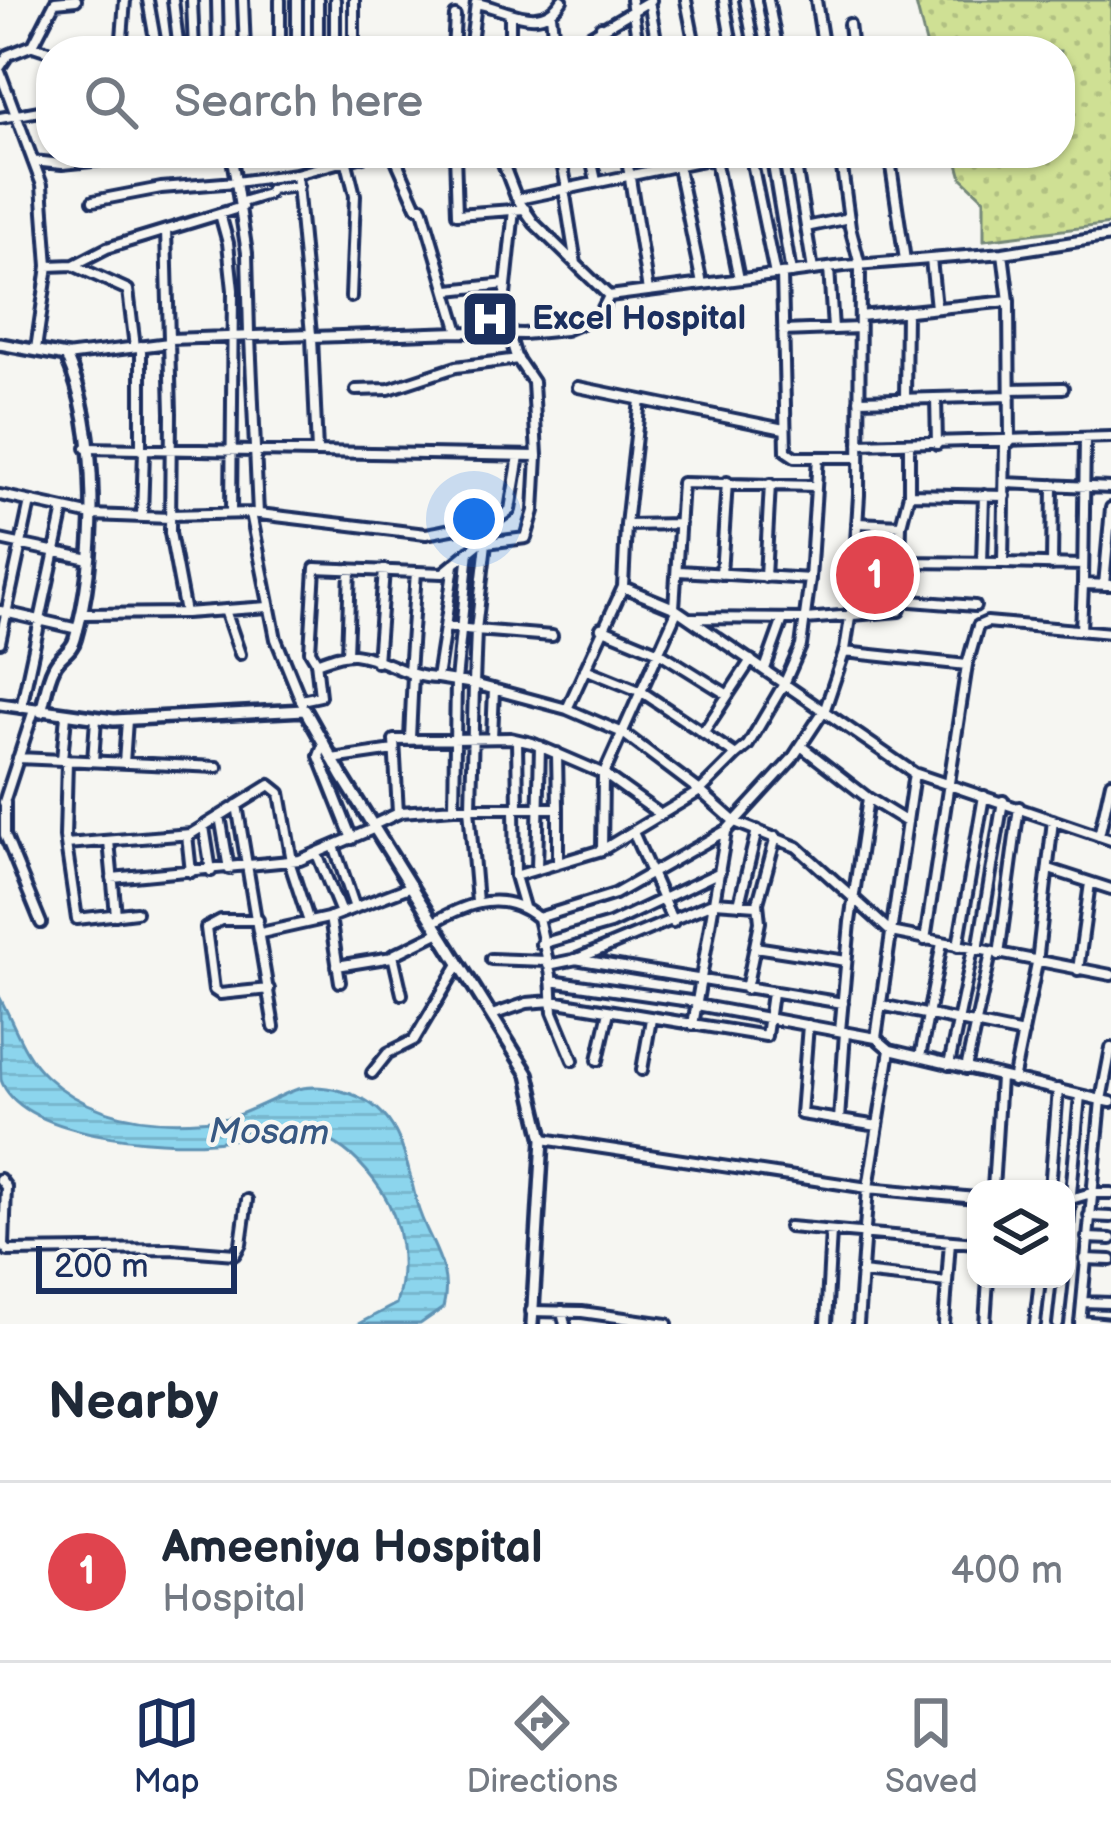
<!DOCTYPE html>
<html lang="en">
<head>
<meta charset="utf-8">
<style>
  body { margin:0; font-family:"Balsamiq Sans",sans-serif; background:#f2f2f3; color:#1f2937 }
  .controls { position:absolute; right:36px; bottom:36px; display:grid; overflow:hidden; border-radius:24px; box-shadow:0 3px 9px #0004 }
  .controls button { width:108px; height:108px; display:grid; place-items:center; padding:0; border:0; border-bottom:3px solid #e0e1e3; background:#fff; color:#1f2937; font:60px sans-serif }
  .scale { position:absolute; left:36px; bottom:30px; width:201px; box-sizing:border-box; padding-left:12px; border:6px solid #1b2f5e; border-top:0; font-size:33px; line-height:42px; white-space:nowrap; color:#1b2f5e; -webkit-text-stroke:9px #f6f6f2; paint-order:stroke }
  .you { position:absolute; left:474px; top:519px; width:42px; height:42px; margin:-30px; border:9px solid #fff; border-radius:50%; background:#1a73e8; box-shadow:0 0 0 18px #1a73e833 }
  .badge { display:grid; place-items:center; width:78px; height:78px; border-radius:50%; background:#1b2f5e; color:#fff; font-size:39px; font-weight:700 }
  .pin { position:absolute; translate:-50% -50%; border:6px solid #fff; box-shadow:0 3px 12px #0006 }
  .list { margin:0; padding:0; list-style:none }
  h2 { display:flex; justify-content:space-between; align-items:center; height:156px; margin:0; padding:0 48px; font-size:51px }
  h2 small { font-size:39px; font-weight:400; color:#747a83 }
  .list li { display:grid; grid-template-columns:78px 1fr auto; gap:36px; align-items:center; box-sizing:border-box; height:180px; padding:0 48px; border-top:3px solid #e0e1e3 }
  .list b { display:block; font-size:45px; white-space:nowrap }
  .list p { margin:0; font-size:39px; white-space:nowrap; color:#747a83 }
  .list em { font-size:39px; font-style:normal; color:#747a83 }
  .icon { flex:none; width:66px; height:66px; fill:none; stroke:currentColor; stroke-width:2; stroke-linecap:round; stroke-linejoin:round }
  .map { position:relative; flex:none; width:1111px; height:1324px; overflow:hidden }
  .search { position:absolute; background:#fff; box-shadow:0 3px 9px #0004; left:36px; right:36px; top:36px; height:132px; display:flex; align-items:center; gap:30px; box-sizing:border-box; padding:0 42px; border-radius:48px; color:#747a83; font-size:45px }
  .sheet { height:336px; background:#fff }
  nav { display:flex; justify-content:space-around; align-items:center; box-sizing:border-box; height:168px; border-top:3px solid #e0e1e3; background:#fff; font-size:33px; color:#747a83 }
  nav a { display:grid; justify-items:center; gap:6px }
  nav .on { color:#1b2f5e }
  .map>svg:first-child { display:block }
  .green { fill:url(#green-dots); stroke:#758879; stroke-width:3 }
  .water { fill:url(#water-rules); stroke:#5f93b4; stroke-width:3 }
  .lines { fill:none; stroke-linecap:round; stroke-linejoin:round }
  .minor-casing { stroke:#1b2f5e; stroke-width:16 }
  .tertiary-casing { stroke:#1b2f5e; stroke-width:18 }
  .minor { stroke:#f6f6f2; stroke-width:8 }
  .tertiary { stroke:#f6f6f2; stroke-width:9 }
  .labels { text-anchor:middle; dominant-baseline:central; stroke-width:9; stroke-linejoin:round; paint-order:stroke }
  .poi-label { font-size:33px; font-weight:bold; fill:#1b2f5e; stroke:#f6f6f2; text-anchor:start }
  .water-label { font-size:36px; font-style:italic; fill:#375882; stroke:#f6f6f2 }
</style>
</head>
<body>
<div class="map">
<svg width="1111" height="1324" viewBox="0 0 1111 1324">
  <defs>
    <pattern id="green-dots" width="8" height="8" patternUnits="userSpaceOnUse" patternTransform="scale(3)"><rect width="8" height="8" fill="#cfe094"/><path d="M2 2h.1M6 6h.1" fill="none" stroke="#b1c082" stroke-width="1.8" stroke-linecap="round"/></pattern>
    <pattern id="water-rules" width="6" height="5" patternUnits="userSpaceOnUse" patternTransform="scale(3)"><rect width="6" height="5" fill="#8cd5ed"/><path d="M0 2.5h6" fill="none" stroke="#78b7ce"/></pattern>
  </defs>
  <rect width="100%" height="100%" fill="#f6f6f2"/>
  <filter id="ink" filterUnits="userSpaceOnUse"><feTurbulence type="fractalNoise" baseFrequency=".00833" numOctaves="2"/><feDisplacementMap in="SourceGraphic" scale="24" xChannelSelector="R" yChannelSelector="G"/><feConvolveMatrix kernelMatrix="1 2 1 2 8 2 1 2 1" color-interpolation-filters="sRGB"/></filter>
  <g filter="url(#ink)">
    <!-- green -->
    <path class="green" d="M915 0H1111V224L984 240V199L962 178 955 153H1060V51H928Z"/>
    <!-- water -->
    <path class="water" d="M0 998C15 1025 23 1055 46 1076 95 1122 165 1127 228 1118 241 1116 279 1096 295 1090 310 1085 326 1087 341 1091 400 1105 404 1153 417 1204 427 1241 454 1266 443 1308L420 1324H358L396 1304C408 1267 402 1222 381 1190 366 1168 347 1146 321 1137 286 1125 246 1140 212 1142 161 1146 22 1137 1 1080 0 1058 0 1022 0 998Z"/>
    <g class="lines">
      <defs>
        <path id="minor" d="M148 0 157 51
          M173 0 179 51
          M192 0 194 51
          M217 0 218 51
          M243 0 245 51
          M280 0V51
          M297 0V51
          M631 0 639 51
          M686 0 696 51
          M724 0 733 51
          M745 0 755 51
          M768 0 778 51
          M816 0 824 51
          M649 1 658 51
          M551 15 555 51
          M849 24 852 51
          M601 27 606 51
          M33 46 51 52
          M121 51 125 0
          M318 51V0
          M335 51V0
          M354 51V0
          M453 51 455 16
          M470 51 476 3C506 8 540 34 562 0
          M510 51V16
          M564 51 651 0
          M0 67 8 55 33 45 55 2 76 0
          M0 72 42 185 48 266 36 349
          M0 118 51 109
          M231 153 236 182 296 174 374 153
          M393 153 417 207H422L459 332
          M455 153 457 214 525 209
          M499 153 516 197 534 223 609 296 844 266 1003 253 1111 236
          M560 153 567 188
          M590 153 596 181
          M626 153 648 291
          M675 153 702 284
          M750 153 775 275
          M771 153 791 273
          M794 153 813 270
          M889 153 905 260
          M714 154 739 279
          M841 156 869 153
          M33 161 62 164 151 155
          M347 163 355 195 351 297
          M296 174 311 334
          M564 189 576 264
          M518 199 737 153
          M93 201 161 188 236 182 247 253 249 334
          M242 202 268 194 271 189 298 186
          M220 214 228 243 233 290 231 513
          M806 227 849 218
          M1003 253 1009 301 1010 442
          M931 259 936 308
          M48 266 74 265 107 248 242 207
          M75 266 128 290 135 347
          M829 268 833 329
          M782 274 786 451 795 457H859
          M449 290 506 284
          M860 316 1009 301
          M783 331 859 328
          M501 333 514 210
          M509 334 516 357 533 382 537 456
          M250 337 258 514
          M170 339 311 334 312 337 459 332 523 334 565 330 599 316 609 296
          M141 346V450
          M66 356 169 343
          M578 387 784 429
          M1010 389 1063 388
          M356 390 389 389 456 367 518 359
          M936 398 937 444
          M905 399 906 311
          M859 400 1010 396
          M1085 438 1083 584 1111 585
          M859 444 1111 437
          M86 448 317 452 312 337
          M317 452 537 456 534 511 526 538 486 543
          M1006 483 1111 488
          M909 494 1005 496
          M0 495 92 515 170 518
          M251 513 426 534C449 530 464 525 488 526L476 630 552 636
          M170 515 251 513 276 639 302 703
          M142 517 144 450
          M857 523 901 525 899 600 975 606
          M626 525 640 400
          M901 525 909 494V444
          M488 526 510 510 519 456
          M0 540 89 559
          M469 551 456 681 474 684 471 808
          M900 562 1003 563 1005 443
          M982 563 984 495
          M1003 563 1083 565
          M1052 565 1053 485
          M679 571 810 579
          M721 574 727 482
          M765 577 770 484
          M1104 585 1111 508
          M623 587 626 525 680 524
          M674 608 682 483 816 486
          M225 610 240 654
          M0 611 78 629
          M677 611 603 776 602 850 700 791 623 733 567 709 623 587 674 608 914 773 1111 840
          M185 613 268 607
          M82 614 185 613 170 533 171 413 166 230
          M690 618 806 619 899 611 904 600
          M445 627 454 565
          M601 628 659 652 728 695
          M1081 630 1083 584
          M0 642 30 502
          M844 652 967 665 925 940
          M347 654 350 569
          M377 662 384 570
          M316 663C328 659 341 653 354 654 383 657 407 678 437 678
          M967 665 978 626 987 622 1111 633
          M585 669 642 692 736 755 700 791 735 822 797 847 891 932 1111 975
          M765 669 783 619
          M409 673 416 572
          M301 700 320 696 316 661 310 651 315 568 443 573 486 538
          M21 708 64 509
          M703 733 751 660
          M410 738 413 674
          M492 738 494 689
          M517 740 518 808
          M324 743 319 756 352 839
          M801 746 868 798 907 822
          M557 753 558 808H454L456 681 437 678 445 627 476 630 474 684 567 709
          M736 755 748 745 785 682 801 646 810 579 818 457
          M18 758 217 767
          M332 759 394 750
          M62 760 66 715
          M67 760 65 837 77 919 136 912
          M93 761 96 719
          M124 763 127 720
          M914 773 876 1038 890 1050 1101 1100 1111 1048
          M4 802 34 710
          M5 802V835L41 923
          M237 805 274 1027
          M469 808 477 902
          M514 808 515 876
          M558 808V863
          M398 813 394 740 510 738 532 743 604 774 661 815
          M220 816 229 869
          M373 825 401 812 454 808
          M204 827 211 871
          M633 832 673 922
          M187 835 191 872
          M1099 836 1111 782
          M109 841 116 915
          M66 844 191 834 270 785 280 793 292 861
          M334 846 355 908
          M317 854 341 913
          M289 861 309 922
          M537 869 540 746
          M1049 869 1111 889
          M112 878 300 860 375 828
          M739 904 757 830
          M524 907 515 876 602 850
          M330 917 340 982
          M538 918 615 894 727 830 792 759 825 709 845 650 852 605 859 495 860 265 850 227 840 153
          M258 920H221L206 928 214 990 220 994 269 989
          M434 922C469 902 504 890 538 918L551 975 553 1012 573 1060
          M261 933 328 918 412 886
          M541 944 610 924 720 872
          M958 946 984 796
          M755 947 846 961
          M978 950 1003 801
          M999 955 1019 807
          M491 959 547 961
          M575 959 843 1003
          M548 965 577 959 715 902 757 905
          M337 966 392 957
          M1078 970 1090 883
          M551 981 697 1002
          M746 989 760 922 758 903 776 837
          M402 994 393 955 440 932
          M697 1005 876 1038
          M881 1005 1023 1034
          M492 1015 527 1003 552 1001 766 1036 772 993
          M693 1025 726 832
          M808 1025 801 1114 878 1126
          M840 1031 850 922 868 798
          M920 1057 942 943
          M598 1060 609 1011
          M949 1065 973 949
          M966 1069 991 953
          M642 1070 651 1019
          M372 1073 388 1053 414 1040 459 964
          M1013 1081 1037 963 1053 820
          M839 1120 845 1032
          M543 1139 868 1188 976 1198
          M0 1179 6 1187 4 1246 8 1251 172 1249 235 1254 241 1244 247 1200
          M993 1189 1000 1078
          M1050 1189 1058 1089
          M1071 1199 1091 1193H1111
          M1089 1216 1111 1217
          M789 1227 976 1243
          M1087 1238 1111 1239
          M1066 1248 1080 1095
          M1085 1259 1111 1260
          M861 1273 947 1282
          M1082 1302 1111 1303
          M531 1311 582 1312 667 1324
          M562 1311 565 1324
          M1080 1321 1111 1324
          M826 1324 831 1231
          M858 1324 868 1188 890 1050
          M944 1324 950 1241
          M985 1324 988 1279
          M1035 1324 1040 1279
          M1058 1324 1063 1279
          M1080 1324 1101 1100 1111 1102"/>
        <path id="tertiary" d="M0 344 66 356C100 431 98 561 75 639 72 652 59 655 54 667 47 680 45 698 41 712
          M0 704 114 720 305 710 342 776 528 1074 543 1139 532 1324"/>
      </defs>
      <!-- minor casing -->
      <use href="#minor" class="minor-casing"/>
      <!-- tertiary casing -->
      <use href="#tertiary" class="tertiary-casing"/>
      <!-- minor -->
      <use href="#minor" class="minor"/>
      <!-- tertiary -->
      <use href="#tertiary" class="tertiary"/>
    </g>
  </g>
  <!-- icons -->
  <defs>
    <symbol id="hospital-square" viewBox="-11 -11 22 22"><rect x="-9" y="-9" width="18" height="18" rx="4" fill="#1b2f5e" stroke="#f6f6f2"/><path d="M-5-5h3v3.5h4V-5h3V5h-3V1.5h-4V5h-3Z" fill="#fff"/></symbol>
  </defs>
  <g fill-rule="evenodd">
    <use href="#hospital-square" x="457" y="286" width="66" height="66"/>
  </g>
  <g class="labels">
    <!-- poi labels -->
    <g class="poi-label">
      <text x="532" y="319">Excel Hospital</text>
    </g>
    <!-- water labels -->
    <g class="water-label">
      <text transform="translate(269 1133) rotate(1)">Mosam</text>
    </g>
  </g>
</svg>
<div class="controls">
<button><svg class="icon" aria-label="layers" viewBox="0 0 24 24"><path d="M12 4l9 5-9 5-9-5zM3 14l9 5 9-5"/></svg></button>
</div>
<div class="scale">200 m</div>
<div class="you"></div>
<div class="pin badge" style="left:875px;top:575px;background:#e0444e">1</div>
<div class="search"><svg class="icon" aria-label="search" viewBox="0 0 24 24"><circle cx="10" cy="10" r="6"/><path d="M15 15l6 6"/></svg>Search here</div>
</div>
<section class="sheet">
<h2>Nearby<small></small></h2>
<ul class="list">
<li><span class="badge" style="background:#e0444e">1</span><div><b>Ameeniya Hospital</b><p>Hospital</p></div><em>400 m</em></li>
</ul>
</section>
<nav>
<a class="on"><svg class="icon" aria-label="map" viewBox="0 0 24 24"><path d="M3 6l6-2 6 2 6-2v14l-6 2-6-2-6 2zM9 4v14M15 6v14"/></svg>Map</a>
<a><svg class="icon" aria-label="directions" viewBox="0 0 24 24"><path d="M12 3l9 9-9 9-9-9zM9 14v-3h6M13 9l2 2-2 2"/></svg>Directions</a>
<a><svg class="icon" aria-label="saved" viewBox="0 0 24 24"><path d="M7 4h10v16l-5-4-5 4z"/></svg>Saved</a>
</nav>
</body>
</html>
